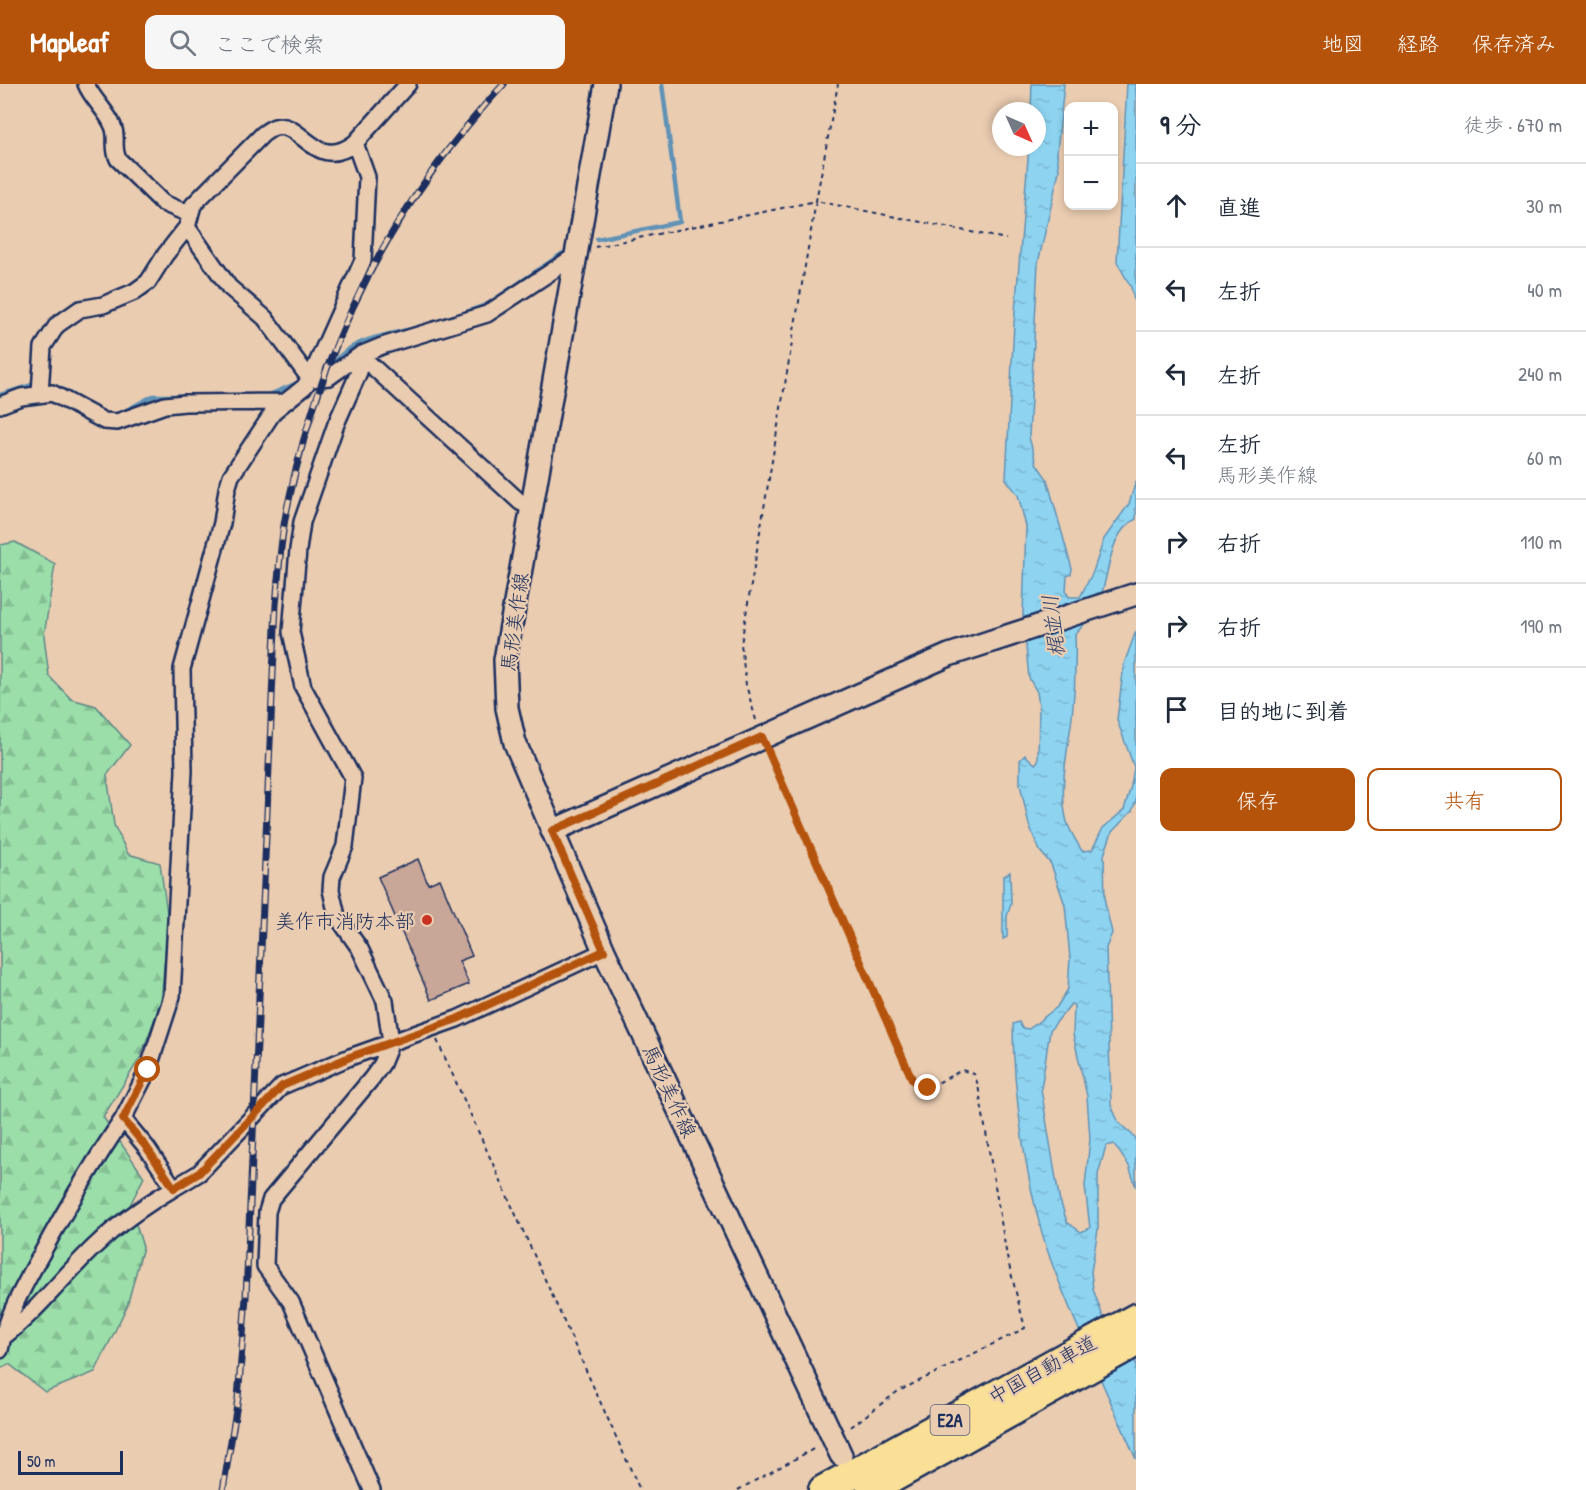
<!DOCTYPE html>
<html lang="ja">
<head>
<meta charset="utf-8">
<style>
  body { margin:0; font-family:"Patrick Hand","Klee One",sans-serif; background:#f6f6f7; color:#1f2937 }
  .controls { position:absolute; right:18px; top:18px; display:grid; overflow:hidden; border-radius:12px; box-shadow:0 3px 9px #0003 }
  .controls button { width:54px; height:54px; display:grid; place-items:center; padding:0; border:0; border-bottom:2px solid #e0e1e3; background:#fff; color:#1f2937; font:30px sans-serif }
  .compass { position:absolute; left:992px; top:18px; width:54px; height:54px; border-radius:50%; background:#fff; box-shadow:0 3px 9px #0003; rotate:135deg }
  .scale { position:absolute; left:18px; bottom:15px; width:105px; box-sizing:border-box; padding-left:6px; border:3px solid #1b2f5e; border-top:0; font-size:16px; line-height:21px; white-space:nowrap; color:#1b2f5e; -webkit-text-stroke:4px #eaccb1; paint-order:stroke }
  .stop { position:absolute; width:18px; height:18px; margin:-14px; border:4px solid #b45309; border-radius:50%; background:#fff }
  .stop.end { background:#b45309; border-color:#fff; box-shadow:0 2px 6px #0008 }
  .list { margin:0; padding:0; list-style:none }
  h2 { display:flex; justify-content:space-between; align-items:center; height:78px; margin:0; padding:0 24px; font-size:26px }
  h2 small { font-size:20px; font-weight:400; color:#747a83 }
  .list li { display:grid; grid-template-columns:39px 1fr auto; gap:18px; align-items:center; box-sizing:border-box; height:84px; padding:0 24px; border-top:2px solid #e0e1e3 }
  .list b { display:block; font-size:22px; white-space:nowrap }
  .list p { margin:0; font-size:20px; white-space:nowrap; color:#747a83 }
  .list em { font-size:20px; font-style:normal; color:#747a83 }
  .actions { display:flex; gap:12px; padding:18px 24px }
  .actions a { flex:1; padding:14px 0; border:2px solid #b45309; border-radius:12px; text-align:center; font-size:21px; color:#b45309 }
  .actions .main { background:#b45309; color:#fff }
  .icon { flex:none; width:33px; height:33px; fill:none; stroke:currentColor; stroke-width:2; stroke-linecap:round; stroke-linejoin:round }
  .map { position:relative; flex:none; width:1136px; height:1406px; overflow:hidden }
  header { display:flex; align-items:center; gap:36px; box-sizing:border-box; height:84px; padding:0 30px; background:#b45309; color:#fff }
  header strong { font-size:28px }
  nav { display:flex; gap:33px; margin-inline-start:auto; font-size:21px }
  .search { width:420px; height:54px; background:#f6f6f7; display:flex; align-items:center; gap:15px; box-sizing:border-box; padding:0 21px; border-radius:12px; color:#747a83; font-size:22px }
  main { display:flex }
  aside { flex:1; background:#fff }
  .map>svg:first-child { display:block }
  .forest { fill:url(#forest-firs); stroke:#5b8684; stroke-width:1.5 }
  .water { fill:url(#water-ripples); stroke:#6092b6; stroke-width:1.5; fill-rule:evenodd }
  .lines { fill:none; stroke-linecap:round; stroke-linejoin:round }
  .stream { stroke:#6092b6; stroke-width:4.5 }
  .building { fill:#c8a698; stroke:#1b2f5e; stroke-width:1.5 }
  .street-casing { stroke:#1b2f5e; stroke-width:20 }
  .secondary-casing { stroke:#1b2f5e; stroke-width:26 }
  .highway-casing { stroke:#1b2f5e; stroke-width:33 }
  .path { stroke:#1b2f5e; stroke-width:2; stroke-dasharray:4.5 4.5; stroke-linecap:butt }
  .street { stroke:#eaccb1; stroke-width:15 }
  .secondary { stroke:#eaccb1; stroke-width:21 }
  .highway { stroke:#fadf96; stroke-width:28 }
  .rail-casing { stroke:#1b2f5e; stroke-width:7 }
  .rail { stroke:#eaccb1; stroke-width:4.5; stroke-dasharray:14; stroke-linecap:butt }
  .route { stroke:#b45309; stroke-width:8 }
  .poi-dot { fill:#c8321e; stroke:#eaccb1; stroke-width:2 }
  .labels { text-anchor:middle; dominant-baseline:central; stroke-width:4.5; stroke-linejoin:round; paint-order:stroke }
  .shield { fill:#eaccb1; stroke:#595e77; stroke-width:1.5 }
  .shield-label { font-size:18px; font-weight:bold; fill:#1b2f5e }
  .street-label { font-size:20px; fill:#1b2f5e; stroke:#eaccb1 }
  .poi-label { font-size:20px; fill:#1b2f5e; stroke:#eaccb1; text-anchor:end }
  .water-label { font-size:21px; font-style:italic; fill:#26406d; stroke:#eaccb1 }
</style>
</head>
<body>
<header>
<strong>Mapleaf</strong>
<div class="search"><svg class="icon" aria-label="search" viewBox="0 0 24 24"><circle cx="10" cy="10" r="6"/><path d="M15 15l6 6"/></svg>ここで検索</div>
<nav><a>地図</a><a>経路</a><a>保存済み</a></nav>
</header>
<main>
<div class="map">
<svg width="1136" height="1406" viewBox="0 0 1136 1406">
  <defs>
    <pattern id="forest-firs" width="22" height="20" patternUnits="userSpaceOnUse" patternTransform="scale(1.5)"><rect width="22" height="20" fill="#9bdea9"/><path d="M5 1l3.5 6h-7zM16 11l3.5 6h-7z" fill="#85bf94"/></pattern>
    <pattern id="water-ripples" width="26" height="14" patternUnits="userSpaceOnUse" patternTransform="scale(1.5)"><rect width="26" height="14" fill="#8ed4f0"/><path d="M2 4q2-2 4 0t4 0M15 11q2-2 4 0t4 0" fill="none" stroke="#7ab6d0"/></pattern>
  </defs>
  <rect width="100%" height="100%" fill="#eaccb1"/>
  <filter id="ink" filterUnits="userSpaceOnUse"><feTurbulence type="fractalNoise" baseFrequency=".0167" numOctaves="2"/><feDisplacementMap in="SourceGraphic" scale="12" xChannelSelector="R" yChannelSelector="G"/><feConvolveMatrix kernelMatrix="1 2 1 2 8 2 1 2 1" color-interpolation-filters="sRGB"/></filter>
  <g filter="url(#ink)">
    <!-- forest -->
    <path class="forest" d="M15 458 55 480 44 552 49 592 71 615 96 622 130 661 107 691 114 741 128 770 160 779 168 836 161 918 140 974 103 1033 144 1093 130 1121 143 1163 127 1222 95 1288 45 1308 9 1280 0 1285V461Z"/>
    <!-- water -->
    <path class="water" d="M1032 0H1064L1057 69 1059 87 1038 179 1029 353 1036 379 1047 395 1072 485 1071 490 1067 492 1066 508 1069 513H1080L1093 488 1104 455 1129 420 1136 397V435C1109 448 1110 487 1101 511 1095 527 1087 539 1075 550 1076 578 1075 605 1072 633 1068 667 1058 704 1067 738 1070 748 1077 758 1082 767L1092 766 1103 744 1124 726 1131 702 1134 683 1117 636 1124 580 1136 547V717L1132 727 1112 748 1104 771 1105 819 1112 849 1106 864 1111 1021 1119 1039 1136 1054V1103L1129 1082 1114 1060 1106 1062 1098 1090V1145L1091 1188 1093 1205 1103 1233 1136 1276V1375C1107 1308 1075 1242 1050 1174 1027 1108 1013 1010 1013 940L1019 938 1022 944 1029 945 1057 923 1068 905 1070 874 1065 821 1051 780 1040 767 1029 741 1020 700V676L1025 671 1035 680 1038 677 1039 621 1037 608 1029 594 1023 531 1026 442 1018 411 1006 395 1014 240 1029 63H1037V27H1031ZM1071 920 1074 921 1073 950 1087 1012 1090 1055 1085 1102 1090 1144 1081 1148 1067 1138 1059 1113 1041 1005 1050 946Z
      M1127 0H1136V224L1131 203 1117 178Z
      M1010 788 1011 820 1007 832V853L1003 855V793Z"/>
    <g class="lines">
      <!-- stream -->
      <path class="stream" d="M597 155 680 138 662 0
        M461 230 488 220 563 169
        M333 280C352 253 388 252 419 243
        M48 301 60 304 75 313
        M0 311 32 301
        M269 311 295 300
        M121 329 153 312H180"/>
    </g>
    <!-- building -->
    <path class="building" d="M418 775 428 800 440 795 472 872 459 877 469 900 431 916 378 793Z"/>
    <g class="lines">
      <defs>
        <path id="street" d="M86 0C92 15 107 27 113 42 118 53 112 63 118 75L163 119 189 130
          M187 143 229 203 265 234 310 295 329 293 360 271 382 262 487 230 578 170
          M360 271 359 288 336 340 302 438 298 466 291 548 303 603 353 694 345 762 332 793 331 806 337 832 360 865 385 917 391 958 382 980 372 994 271 1115 267 1128 265 1182 291 1218 372 1406
          M360 271 520 418 532 424
          M40 309 43 263 57 241 80 225 103 221 134 208 148 198 165 171 187 143 193 121 263 50C266 48 271 44 275 43 302 36 315 89 355 59
          M0 321 21 313 52 309 104 337 117 338 165 321 185 319 284 318
          M174 1104 199 1089 282 1002 350 973 457 935 604 867
          M2 1254C37 1228 63 1192 95 1162 119 1139 145 1121 174 1104L147 1064 123 1035 148 986 172 912 184 687 182 585 222 439 227 405 231 392 274 327 304 303 310 295 363 176 367 93 355 59 408 0
          M0 1266C6 1232 25 1200 42 1169 67 1123 93 1079 123 1035"/>
        <path id="secondary" d="M606 0 505 576 507 624 515 659 604 867 841 1371
          M552 747 949 571 1136 510"/>
        <path id="highway" d="M823 1406 1136 1234
          M871 1406 1136 1258"/>
      </defs>
      <!-- street casing -->
      <use href="#street" class="street-casing"/>
      <!-- secondary casing -->
      <use href="#secondary" class="secondary-casing"/>
      <!-- highway casing -->
      <use href="#highway" class="highway-casing"/>
      <!-- path -->
      <path class="path" d="M595 163 816 117 838 0
        M756 636 746 601 741 560 816 117 1006 155
        M769 670 912 995 920 1004H928L962 986 974 990 978 1001 1007 1173 1025 1244 897 1308 848 1345
        M437 956 640 1406
        M738 1406 817 1363"/>
      <!-- street -->
      <use href="#street" class="street"/>
      <!-- secondary -->
      <use href="#secondary" class="secondary"/>
      <!-- highway -->
      <use href="#highway" class="highway"/>
      <defs>
        <path id="rail" d="M223 1406 238 1314 246 1213 276 521C279 489 280 456 287 425 320 263 390 122 504 0"/>
      </defs>
      <!-- rail casing -->
      <use href="#rail" class="rail-casing"/>
      <!-- rail -->
      <use href="#rail" class="rail"/>
    </g>
  </g>
  <g class="lines" filter="url(#ink)">
    <!-- route -->
    <path class="route" d="M148 986 123 1035 147 1064 174 1104 199 1089 282 1002 350 973 457 935 604 867 552 747 762 653 912 995 920 1004H928"/>
  </g>
  <!-- markers -->
  <circle class="poi-dot" cx="427" cy="836" r="6"/>
  <g class="labels">
    <!-- shield labels -->
    <rect class="shield" x="930.5" y="1321" width="39" height="30" rx="4.5"/>
    <g class="shield-label">
      <text x="950" y="1336">E2A</text>
    </g>
    <!-- street labels -->
    <g class="street-label">
      <text transform="translate(514 538) rotate(-82)">馬形美作線</text>
      <text transform="translate(670 1007) rotate(65)">馬形美作線</text>
      <text transform="translate(1042 1285) rotate(-29)">中国自動車道</text>
    </g>
    <!-- poi labels -->
    <g class="poi-label">
      <text x="415" y="836">美作市消防本部</text>
    </g>
    <!-- water labels -->
    <g class="water-label">
      <text transform="translate(1053 542) rotate(-97)">梶並川</text>
    </g>
  </g>
</svg>
<div class="controls">
<button>+</button>
<button>−</button>
</div>
<svg class="compass" viewBox="-18 -18 36 36"><path d="M0-13l5 13h-10z" fill="#e53935"/><path d="M0 13l5-13h-10z" fill="#747a83"/></svg>
<div class="scale">50 m</div>
<div class="stop" style="left:148px;top:986px"></div>
<div class="stop end" style="left:928px;top:1004px"></div>
</div>
<aside>
<h2>9 分<small>徒歩 · 670 m</small></h2>
<ul class="list">
<li><svg class="icon" aria-label="ahead" viewBox="0 0 24 24"><path d="M12 20V5M6 11l6-6 6 6"/></svg><div><b>直進</b></div><em>30 m</em></li>
<li><svg class="icon" aria-label="left" viewBox="0 0 24 24"><path d="M17 20v-9H6M10 6l-5 5 5 5"/></svg><div><b>左折</b></div><em>40 m</em></li>
<li><svg class="icon" aria-label="left" viewBox="0 0 24 24"><path d="M17 20v-9H6M10 6l-5 5 5 5"/></svg><div><b>左折</b></div><em>240 m</em></li>
<li><svg class="icon" aria-label="left" viewBox="0 0 24 24"><path d="M17 20v-9H6M10 6l-5 5 5 5"/></svg><div><b>左折</b><p>馬形美作線</p></div><em>60 m</em></li>
<li><svg class="icon" aria-label="right" viewBox="0 0 24 24"><path d="M7 20v-9h11M14 6l5 5-5 5"/></svg><div><b>右折</b></div><em>110 m</em></li>
<li><svg class="icon" aria-label="right" viewBox="0 0 24 24"><path d="M7 20v-9h11M14 6l5 5-5 5"/></svg><div><b>右折</b></div><em>190 m</em></li>
<li><svg class="icon" aria-label="arrive" viewBox="0 0 24 24"><path d="M6 21V4h12l-3 4 3 4H6"/></svg><div><b>目的地に到着</b></div></li>
</ul>
<div class="actions"><a class="main">保存</a><a>共有</a></div>
</aside>
</main>
</body>
</html>
